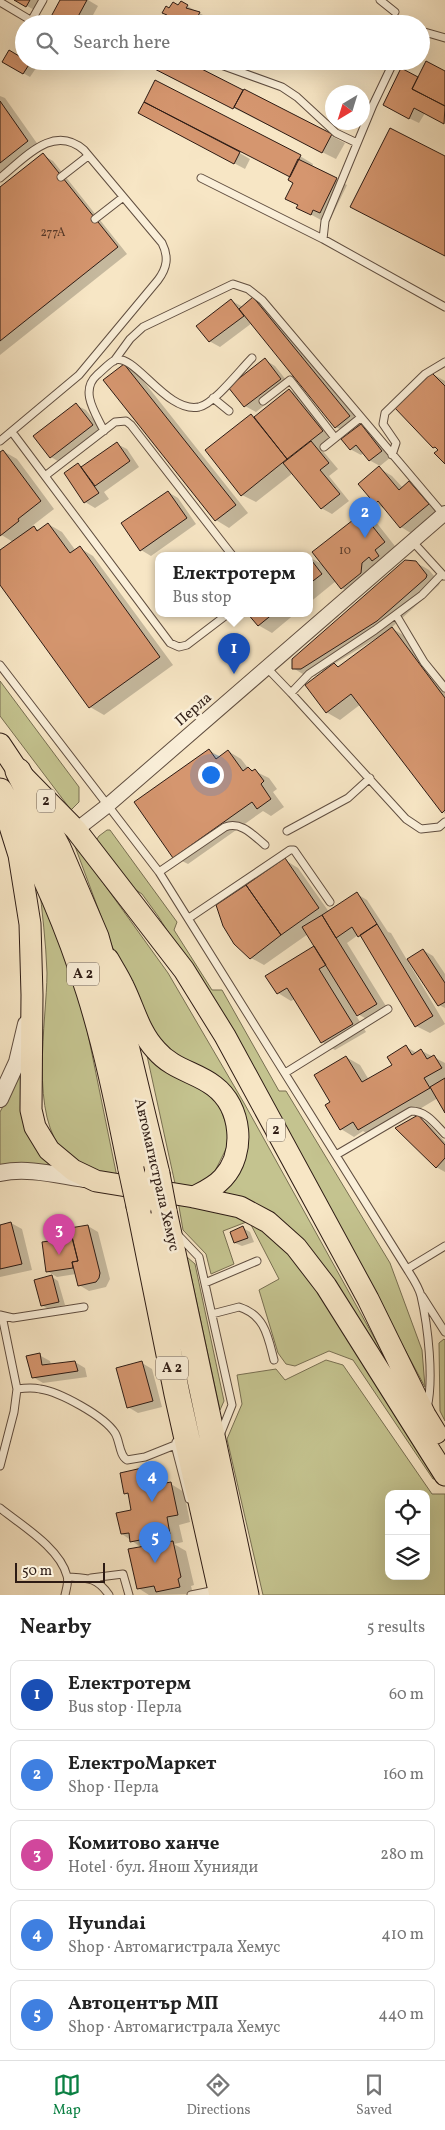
<!DOCTYPE html>
<html lang="en">
<head>
<meta charset="utf-8">
<style>
  body { margin:0; font-family:Vollkorn,serif; background:#f2f2f2; color:#222 }
  .controls { position:absolute; right:15px; bottom:15px; display:grid; overflow:hidden; border-radius:10px; box-shadow:0 5px 20px #0002 }
  .controls button { width:45px; height:45px; display:grid; place-items:center; padding:0; border:0; border-bottom:1px solid #e0e0e0; background:#fff; color:#222; font:25px sans-serif }
  .compass { position:absolute; left:325px; top:85px; width:45px; height:45px; border-radius:50%; background:#fff; box-shadow:0 5px 20px #0002; rotate:218deg }
  .scale { position:absolute; left:15px; bottom:12px; width:90px; box-sizing:border-box; padding-left:5px; border:2px solid #2d1b14; border-top:0; font-size:14px; line-height:18px; white-space:nowrap; color:#2d1b14; -webkit-text-stroke:4px #faefd9; paint-order:stroke }
  .you { position:absolute; left:210px; top:774px; width:18px; height:18px; margin:-12px; border:4px solid #fff; border-radius:50%; background:#1a73e8; box-shadow:0 0 0 8px #1a73e833 }
  .badge { display:grid; place-items:center; width:32px; height:32px; border-radius:50%; background:#0b8043; color:#fff; font-size:16px; font-weight:700 }
  .pin { position:absolute; translate:-50% -41px; filter:drop-shadow(0 1px 2px #0008) }
  .pin::after { content:''; position:absolute; top:26px; width:18px; height:15px; background:inherit; clip-path:polygon(0 0,100% 0,50% 100%) }
  .popup { position:absolute; left:155px; top:552px; width:158px; height:65px; box-sizing:border-box; display:grid; place-content:center; border-radius:10px; background:#fff; filter:drop-shadow(0 1px 4px #0005); font-size:16px; white-space:nowrap; color:#767676 }
  .popup b { font-size:19px; color:#222 }
  .popup::after { content:''; position:absolute; left:50%; top:100%; margin-left:-10px; border:10px solid transparent; border-top-color:#fff }
  .list { margin:0; padding:0; list-style:none }
  h2 { display:flex; justify-content:space-between; align-items:center; height:65px; margin:0; padding:0 20px; font-size:21px }
  h2 small { font-size:16px; font-weight:400; color:#767676 }
  .list li { display:grid; grid-template-columns:32px 1fr auto; gap:15px; align-items:center; box-sizing:border-box; height:70px; margin:0 10px 10px; padding:0 10px; border:1px solid #e0e0e0; border-radius:10px }
  .list b { display:block; font-size:19px; white-space:nowrap }
  .list p { margin:0; font-size:16px; white-space:nowrap; color:#767676 }
  .list em { font-size:16px; font-style:normal; color:#767676 }
  .icon { flex:none; width:28px; height:28px; fill:none; stroke:currentColor; stroke-width:2; stroke-linecap:round; stroke-linejoin:round }
  .map { position:relative; flex:none; width:445px; height:1595px; overflow:hidden }
  .search { position:absolute; background:#fff; box-shadow:0 5px 20px #0002; left:15px; right:15px; top:15px; height:55px; display:flex; align-items:center; gap:12px; box-sizing:border-box; padding:0 18px; border-radius:28px; color:#767676; font-size:19px }
  .sheet { height:465px; background:#fff }
  nav { display:flex; justify-content:space-around; align-items:center; box-sizing:border-box; height:70px; border-top:1px solid #e0e0e0; background:#fff; font-size:14px; color:#767676 }
  nav a { display:grid; justify-items:center; gap:2px }
  nav .on { color:#0b8043 }
  .map>svg:first-child { display:block }
  .green { fill:#c4c38f; stroke:#786f52; fill-rule:evenodd }
  .shadow { fill:#0003; fill-rule:evenodd }
  .building { fill:#d5966f; stroke:#2d1b14 }
  .lines { fill:none; stroke-linecap:round; stroke-linejoin:round }
  .service-casing { stroke:#604e40; stroke-width:9 }
  .minor-casing { stroke:#604e40; stroke-width:16 }
  .tertiary-casing { stroke:#604e40; stroke-width:18 }
  .primary-casing { stroke:#2d1b14; stroke-width:23 }
  .motorway-casing { stroke:#2d1b14; stroke-width:27 }
  .service { stroke:#faefd9; stroke-width:7 }
  .minor { stroke:#faefd9; stroke-width:14 }
  .tertiary { stroke:#faefd9; stroke-width:16 }
  .primary { stroke:#f7e6c5; stroke-width:21 }
  .motorway { stroke:#f7e6c5; stroke-width:25 }
  .motorway-bridge-casing { stroke:#2d1b14; stroke-width:27; stroke-linecap:butt }
  .motorway-bridge { stroke:#f7e6c5; stroke-width:25 }
  .labels { text-anchor:middle; dominant-baseline:central; stroke-width:5; stroke-linejoin:round; paint-order:stroke }
  .number-label { font-size:12px; fill:#573a2b }
  .shield { fill:#faefd9; stroke:#6a5b4f; stroke-width:1 }
  .shield-label { font-size:14px; font-weight:bold; fill:#2d1b14 }
  .street-label { font-size:15px; fill:#2d1b14; stroke:#faefd9 }
</style>
</head>
<body>
<div class="map">
<svg width="445" height="1595" viewBox="0 0 445 1595">
  <rect width="100%" height="100%" fill="#f7e6c5"/>
  <filter id="stains"><feTurbulence type="fractalNoise" baseFrequency=".004" numOctaves="4"/><feColorMatrix values="0 0 0 0 .2 0 0 0 0 .09 0 0 0 0 .02 0 0 0 .5 -.17"/></filter>
  <radialGradient id="worn" r=".72"><stop offset=".6" stop-color="#630" stop-opacity="0"/><stop offset="1" stop-color="#630" stop-opacity=".3"/></radialGradient>
  <!-- green -->
  <path class="green" d="M0 681 79 787V802L71 810 0 716Z
    M107 830H110L177 922 174 930 212 990H222L279 1091H286L390 1263 422 1350 425 1387 269 1096 206 992 158 916 142 894 127 884 95 842 99 836Z
    M73 841 168 973 244 1103 422 1424 301 1243 216 1198 240 1112 166 1053 115 954Z
    M39 882 80 995 117 1177C100 1173 80 1166 66 1154 28 1118 47 1020 47 973 46 942 42 912 39 882Z
    M28 1045 25 1111 59 1172 0 1167V1112L16 1082Z
    M146 1051 215 1095 229 1131 228 1145 212 1177 198 1191 176 1188Z
    M178 1201 237 1211 295 1251 440 1479H433L353 1360 329 1351 295 1366 286 1364 278 1353 259 1290 279 1279 249 1221 223 1231 234 1264 211 1274 206 1254 183 1230Z
    M187 1257 195 1264 224 1401 220 1410Z
    M444 1339 445 1340V1421L440 1411 439 1343Z
    M326 1360 343 1365 432 1494H445V1595H263L227 1439 242 1404 237 1375 276 1369 285 1380ZM389 1494H426V1576H389Z"/>
  <!-- shadow -->
  <path class="shadow" d="M16 0H47L40 13Z
    M61 0H88L98 6 88 24H48Z
    M182 3 210 19 208 22 210 24H171L170 10Z
    M25 61 36 68 30 77 4 62Z
    M184 61 345 143 336 159 153 68Z
    M402 70 419 78 445 72V123L425 113 419 123 394 111Z
    M156 82 300 156 313 164 312 167 347 185 331 218 324 215 321 220 308 213 299 205 295 183 291 177 239 151 238 152 250 159 245 169 140 113Z
    M0 96 5 98 41 149 0 182Z
    M43 155 53 161 127 254 0 355V189Z
    M254 299 267 306 363 424 361 425 372 431 391 457 380 466 369 460 364 453 361 455 350 449 349 434 336 427 252 323 220 347 209 341 232 301 243 307Z
    M265 360 275 366 290 385 256 412 245 406 230 387Z
    M124 365 137 373 248 513 229 528 216 520Z
    M431 373 445 381V462L439 450 396 407Z
    M290 390 303 398 335 439 322 450 338 469 329 476 349 501 332 514 321 508 293 473 256 502 242 495 251 415 255 418Z
    M76 405 86 410 102 431 61 463 51 457Z
    M117 444 127 449 139 467 104 492 109 499 95 508 85 502 65 474 78 465 83 467Z
    M3 451 17 459 54 509 32 526 40 531 48 524 62 532 76 551 80 548 93 556 173 665 104 715 90 707 0 583V551L13 542 0 534V454Z
    M379 468 392 476 403 488 410 482 423 490 441 512 414 535 401 527 386 510 375 503Z
    M168 492 178 498 196 524 151 556 141 550Z
    M362 514 376 522 398 550 355 596 342 588 336 581 309 603V557L325 566Z
    M415 562 429 570 440 583 439 585 391 628 405 636 445 689V814L361 704 340 720 326 712 322 671 315 676H306L293 668ZM378 637 379 638 340 667 334 664Z
    M249 613H296L272 633 258 625Z
    M209 750 220 757 228 751 241 759 248 768 269 778 277 789 273 792 284 807 271 816 263 811 188 864 174 857Z
    M285 860 298 868 329 912 357 894 367 900 388 932 391 933 445 1024 430 1033 416 1026 364 938 358 935 347 943 389 1011 372 1022 354 1012 366 1032 335 1050 322 1042 295 999 291 1001 278 993 316 946 308 934 264 965 251 958Z
    M423 950 433 956 445 974V1008L439 1005Z
    M406 1047 417 1053 422 1051 445 1063V1110L438 1098 373 1137 363 1131 354 1137 341 1129 331 1102 346 1057 360 1065 369 1080 394 1065Z
    M418 1117 428 1123 445 1142V1172L436 1167Z
    M11 1223 22 1229 32 1270 0 1277V1226Z
    M88 1226 98 1232 110 1279 106 1287 89 1291 79 1285 76 1274 57 1277 47 1271 44 1243 74 1239Z
    M243 1228 250 1232 254 1242 242 1246 235 1243 231 1232Z
    M52 1277 58 1281 65 1305 48 1309 42 1305Z
    M39 1355 50 1361 51 1365 75 1362 85 1368 87 1377 43 1383 33 1377Z
    M142 1363 152 1369 162 1407 138 1413 128 1407Z
    M142 1470 156 1477 158 1486 171 1484 184 1492 190 1522 179 1525 183 1542 174 1544 186 1551 194 1585 191 1586 193 1594 149 1595 138 1588 142 1548 122 1534 133 1511 130 1496 125 1493Z"/>
  <!-- building -->
  <path class="building" d="M14 0H30L26 7Z
    M60 0H87L74 24H47Z
    M181 1 188 5 186 8 200 12 198 16 204 19 203 21 205 24H169L170 22 165 19 167 15 162 13 166 6 169 8 173 2 178 5Z
    M9 50 24 59V61L30 63 23 74 2 62Z
    M139 61H186L243 90 233 109Z
    M426 61 445 71V106L412 89Z
    M401 68 418 77 412 89 445 106 444 124 414 108 409 119 383 105Z
    M155 80 301 155 290 177 144 102Z
    M244 89 332 134 322 153 234 107Z
    M0 101 28 141 0 163Z
    M144 102 240 152 234 164 138 113Z
    M390 128 445 156V256L350 207Z
    M43 153 118 247 0 341V187Z
    M298 159 337 178 320 213 313 210 311 215 296 208 298 205 285 199 293 183 288 180Z
    M253 297 350 416 335 428 239 309Z
    M231 299 244 316 209 342 196 326Z
    M265 358 281 379 244 407 228 387Z
    M124 364 236 505 215 521 103 380Z
    M431 372 445 386V464L434 453 438 450 435 447 433 448 394 407Z
    M289 389 323 431 287 459 254 417Z
    M76 403 93 425 50 458 33 436Z
    M251 414 287 459 241 496 205 450Z
    M361 424 382 451 369 461 356 445 350 450 341 439Z
    M311 441 329 463 320 470 340 494 321 509 283 463Z
    M117 442 130 461 95 486 81 467Z
    M3 450 41 501 18 519 19 521 0 536V452Z
    M78 463 99 493 84 503 64 473Z
    M379 466 399 490 409 481 429 504 400 528 378 501 375 504 358 484Z
    M168 491 187 518 140 551 121 523Z
    M362 513 385 542 375 550 379 556 372 561 369 557 362 563 361 573 341 589 312 552Z
    M48 523 70 553 80 546 160 657 89 708 0 585V550L34 526 37 531Z
    M309 557 322 574 309 584Z
    M405 560 416 561 427 575 426 578 377 621 301 669H292V659Z
    M247 613H274L258 626Z
    M392 627 445 698V810L442 813 351 694 326 713 305 685 334 663 338 667Z
    M209 749 216 759 228 750 243 771 248 767 252 771 255 769 264 781 261 784 271 799 257 809 252 802 173 858 134 802Z
    M285 858 319 908 281 935 246 885Z
    M246 885 281 935 250 959 234 944 223 926 216 905Z
    M357 892 377 924 358 937 352 927 336 938 322 915Z
    M322 915 377 1004 357 1016 302 927Z
    M377 924 433 1016 415 1027 360 935Z
    M314 946 326 965 319 969 353 1024 321 1043 287 988 277 994 265 976Z
    M423 949 445 983V1002L438 1006 407 959Z
    M406 1045 412 1055 421 1049 427 1059 434 1055 442 1068 424 1078 430 1088 358 1130 353 1122 340 1130 325 1105 330 1102 314 1075 346 1056 362 1082 392 1065 387 1057Z
    M445 1078V1113L430 1087Z
    M418 1115 445 1145V1158L436 1168 395 1128Z
    M11 1222 22 1264 0 1269V1225Z
    M88 1225 100 1273 99 1278 96 1282 78 1286 72 1262 78 1261 70 1228Z
    M243 1226 248 1238 234 1243 230 1232Z
    M72 1238 78 1261 72 1262 73 1268 46 1272 42 1242Z
    M52 1275 59 1302 41 1306 34 1280Z
    M40 1353 42 1365 75 1361 78 1371 32 1378 26 1356Z
    M142 1361 153 1401 127 1408 116 1368Z
    M142 1468 146 1487 171 1482 178 1515 167 1517 170 1534 130 1542 129 1533 121 1534 116 1513 131 1510 128 1493 124 1494 120 1473Z
    M173 1541 181 1577 178 1579 180 1587 156 1592 154 1586 137 1589 128 1549Z"/>
  <g class="lines">
    <defs>
      <path id="service" d="M380 0 395 12
        M0 2 32 21
        M30 23 43 0
        M421 31 445 38
        M24 36 21 42 24 45
        M210 61 282 87 297 97 336 133 357 143
        M61 177 88 156
        M0 178C24 159 53 123 84 150L162 243C169 257 167 268 158 280L79 375 0 441
        M201 178 323 239 445 307
        M95 219 122 198
        M323 239 325 221 373 105 394 61
        M114 361 130 339 143 327 233 284 248 289 262 300 443 514
        M213 398 229 411
        M263 401 290 380 335 438
        M104 431C96 414 79 391 97 375 102 371 109 363 115 360 135 353 167 414 199 407 215 403 240 370 252 358
        M12 432 170 643 179 647 187 645 229 613
        M324 447 360 418
        M392 455 396 443 383 424 385 413 425 374 445 362
        M45 476 115 422 126 421 131 425 232 555
        M413 542 444 576
        M396 615 424 662 445 688
        M0 665 159 872 407 1269C412 1277 419 1287 421 1296 428 1326 434 1379 427 1408
        M268 669 291 693 309 674 375 630 422 595 442 574
        M291 693 406 819 421 829 439 827 445 822
        M287 831 348 798 370 778
        M159 872 225 827C241 821 253 835 265 845
        M189 918 290 850H294L330 902
        M285 1073 388 1009
        M336 1155 411 1111C427 1111 435 1124 445 1134
        M178 1235 199 1257 232 1405 220 1435
        M407 1269 445 1246
        M205 1283 257 1261
        M422 1296 445 1332
        M212 1314 239 1307C265 1315 268 1337 274 1360
        M0 1315 13 1318 84 1307
        M17 1389C24 1388 32 1387 40 1389 60 1392 104 1416 115 1433 120 1441 119 1455 127 1460L145 1457 175 1445
        M176 1442 175 1445 189 1499
        M0 1466 14 1412 17 1389 2 1316
        M0 1508C21 1525 60 1548 67 1576 69 1581 66 1590 65 1595
        M68 1577C87 1578 97 1577 109 1595
        M91 1578 123 1574 129 1595
        M191 1595 216 1590"/>
      <path id="minor" d="M76 830 107 806 445 513"/>
      <path id="tertiary" d="M0 1099 17 1062 26 1024
        M0 1173C27 1167 57 1175 84 1179"/>
      <path id="primary" d="M0 744 18 771 76 830 184 970 225 1036 368 1299 425 1415 436 1433
        M8 820 19 855 30 924 32 995 31 1110 35 1127 49 1150 73 1170 96 1181 194 1197 240 1207 268 1222 296 1247 326 1286 445 1475
        M108 959C113 968 119 977 123 986 134 1008 139 1032 156 1050 173 1070 196 1072 214 1086 242 1107 246 1153 223 1178 215 1187 204 1192 194 1197"/>
      <path id="motorway" d="M18 771 58 848 96 937 122 1029 157 1174
        M0 791C37 854 67 922 89 992 107 1049 119 1110 131 1169
        M139 1206 177 1394 222 1595
        M164 1211 246 1595"/>
    </defs>
    <!-- service casing -->
    <use href="#service" class="service-casing"/>
    <!-- minor casing -->
    <use href="#minor" class="minor-casing"/>
    <!-- tertiary casing -->
    <use href="#tertiary" class="tertiary-casing"/>
    <!-- primary casing -->
    <use href="#primary" class="primary-casing"/>
    <!-- motorway casing -->
    <use href="#motorway" class="motorway-casing"/>
    <!-- service -->
    <use href="#service" class="service"/>
    <!-- minor -->
    <use href="#minor" class="minor"/>
    <!-- tertiary -->
    <use href="#tertiary" class="tertiary"/>
    <!-- primary -->
    <use href="#primary" class="primary"/>
    <!-- motorway -->
    <use href="#motorway" class="motorway"/>
    <defs>
      <path id="motorway-bridge" d="M131 1169 139 1206
        M157 1174 164 1211"/>
    </defs>
    <!-- motorway-bridge casing -->
    <use href="#motorway-bridge" class="motorway-bridge-casing"/>
    <!-- motorway-bridge -->
    <use href="#motorway-bridge" class="motorway-bridge"/>
  </g>
  <g class="labels">
    <!-- number labels -->
    <g class="number-label">
      <text x="53" y="233">277A</text>
      <text x="345" y="551">10</text>
    </g>
    <!-- shield labels -->
    <g class="shield">
      <rect x="37" y="789.5" width="18" height="23" rx="4"/>
      <rect x="67" y="962.5" width="32" height="23" rx="4"/>
      <rect x="267" y="1118.5" width="18" height="23" rx="4"/>
      <rect x="156" y="1356.5" width="32" height="23" rx="4"/>
    </g>
    <g class="shield-label">
      <text x="46" y="801">2</text>
      <text x="83" y="974">A 2</text>
      <text x="276" y="1130">2</text>
      <text x="172" y="1368">A 2</text>
    </g>
    <!-- street labels -->
    <g class="street-label">
      <text transform="translate(194 710) rotate(-41)">Перла</text>
      <text transform="translate(156 1175) rotate(77)">Автомагистрала Хемус</text>
    </g>
  </g>
  <rect width="100%" height="100%" filter="url(#stains)"/>
  <rect width="100%" height="100%" fill="url(#worn)"/>
</svg>
<div class="controls">
<button><svg class="icon" aria-label="locate" viewBox="0 0 24 24"><circle cx="12" cy="12" r="6"/><path d="M12 2v4M12 18v4M2 12h4M18 12h4"/></svg></button>
<button><svg class="icon" aria-label="layers" viewBox="0 0 24 24"><path d="M12 4l9 5-9 5-9-5zM3 14l9 5 9-5"/></svg></button>
</div>
<svg class="compass" viewBox="-18 -18 36 36"><path d="M0-13l5 13h-10z" fill="#e53935"/><path d="M0 13l5-13h-10z" fill="#767676"/></svg>
<div class="scale">50 m</div>
<div class="you"></div>
<div class="pin badge" style="left:234px;top:674px;background:#1a4fb4">1</div>
<div class="popup"><b>Електротерм</b>Bus stop</div>
<div class="pin badge" style="left:365px;top:538px;background:#3f7fe0">2</div>
<div class="pin badge" style="left:59px;top:1255px;background:#d1479c">3</div>
<div class="pin badge" style="left:152px;top:1502px;background:#3f7fe0">4</div>
<div class="pin badge" style="left:155px;top:1563px;background:#3f7fe0">5</div>
<div class="search"><svg class="icon" aria-label="search" viewBox="0 0 24 24"><circle cx="10" cy="10" r="6"/><path d="M15 15l6 6"/></svg>Search here</div>
</div>
<section class="sheet">
<h2>Nearby<small>5 results</small></h2>
<ul class="list">
<li><span class="badge" style="background:#1a4fb4">1</span><div><b>Електротерм</b><p>Bus stop · Перла</p></div><em>60 m</em></li>
<li><span class="badge" style="background:#3f7fe0">2</span><div><b>ЕлектроМаркет</b><p>Shop · Перла</p></div><em>160 m</em></li>
<li><span class="badge" style="background:#d1479c">3</span><div><b>Комитово ханче</b><p>Hotel · бул. Янош Хунияди</p></div><em>280 m</em></li>
<li><span class="badge" style="background:#3f7fe0">4</span><div><b>Hyundai</b><p>Shop · Автомагистрала Хемус</p></div><em>410 m</em></li>
<li><span class="badge" style="background:#3f7fe0">5</span><div><b>Автоцентър МП</b><p>Shop · Автомагистрала Хемус</p></div><em>440 m</em></li>
</ul>
</section>
<nav>
<a class="on"><svg class="icon" aria-label="map" viewBox="0 0 24 24"><path d="M3 6l6-2 6 2 6-2v14l-6 2-6-2-6 2zM9 4v14M15 6v14"/></svg>Map</a>
<a><svg class="icon" aria-label="directions" viewBox="0 0 24 24"><path d="M12 3l9 9-9 9-9-9zM9 14v-3h6M13 9l2 2-2 2"/></svg>Directions</a>
<a><svg class="icon" aria-label="saved" viewBox="0 0 24 24"><path d="M7 4h10v16l-5-4-5 4z"/></svg>Saved</a>
</nav>
</body>
</html>
